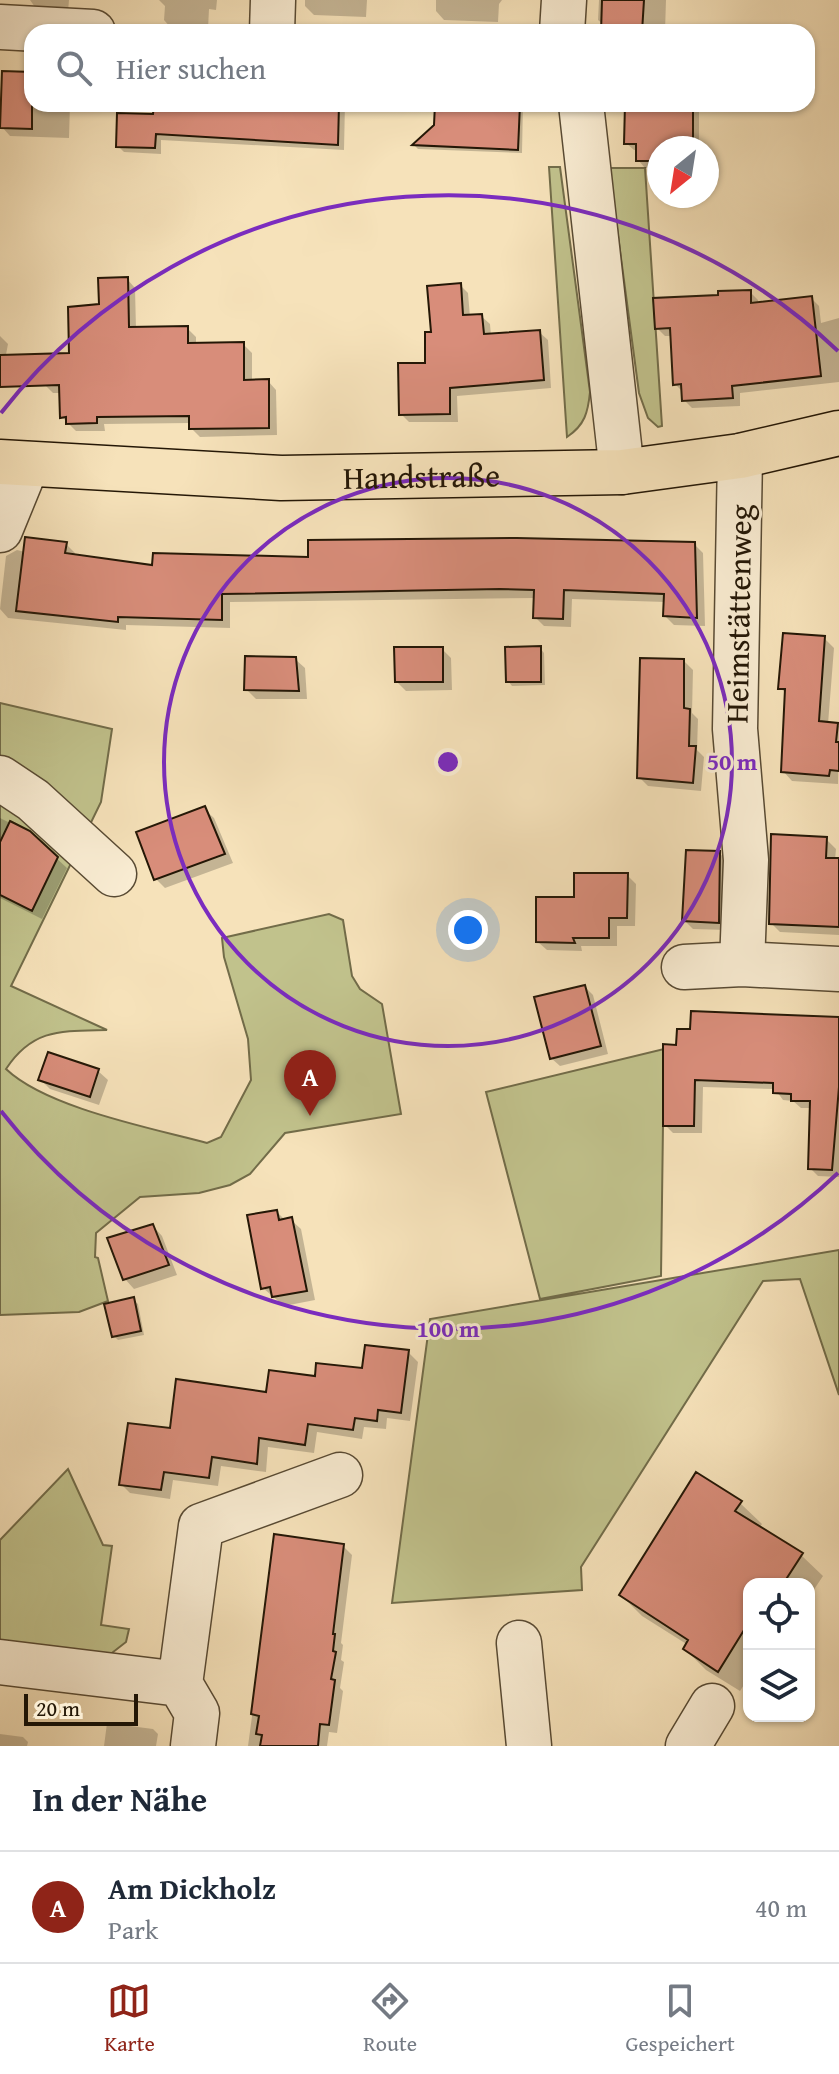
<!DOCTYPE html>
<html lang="de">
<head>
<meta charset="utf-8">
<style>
  body { margin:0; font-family:"Gentium Book Plus",serif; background:#f2f2f3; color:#1f2937 }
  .controls { position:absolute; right:24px; bottom:24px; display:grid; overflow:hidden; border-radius:16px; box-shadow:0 2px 6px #0004 }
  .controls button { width:72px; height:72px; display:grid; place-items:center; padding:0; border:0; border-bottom:2px solid #e0e1e3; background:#fff; color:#1f2937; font:40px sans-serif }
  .compass { position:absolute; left:647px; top:136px; width:72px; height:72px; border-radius:50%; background:#fff; box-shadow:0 2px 6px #0004; rotate:210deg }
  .scale { position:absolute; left:24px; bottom:20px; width:114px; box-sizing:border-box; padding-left:8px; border:4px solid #241706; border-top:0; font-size:22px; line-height:28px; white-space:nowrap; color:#241706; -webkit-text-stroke:6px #f9ecd2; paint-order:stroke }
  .you { position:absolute; left:468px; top:930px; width:28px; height:28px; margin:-20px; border:6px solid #fff; border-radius:50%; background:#1a73e8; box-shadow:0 0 0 12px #1a73e833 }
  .badge { display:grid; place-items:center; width:52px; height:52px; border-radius:50%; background:#8f2418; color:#fff; font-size:26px; font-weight:700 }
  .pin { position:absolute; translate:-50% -66px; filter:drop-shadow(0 2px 4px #0008) }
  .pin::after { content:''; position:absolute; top:42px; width:28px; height:24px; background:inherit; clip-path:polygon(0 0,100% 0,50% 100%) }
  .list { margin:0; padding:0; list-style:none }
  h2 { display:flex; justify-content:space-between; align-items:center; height:104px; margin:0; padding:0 32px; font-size:34px }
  h2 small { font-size:26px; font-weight:400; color:#747a83 }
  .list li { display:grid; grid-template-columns:52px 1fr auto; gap:24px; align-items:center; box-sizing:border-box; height:112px; padding:0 32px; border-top:2px solid #e0e1e3 }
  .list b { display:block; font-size:30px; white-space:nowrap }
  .list p { margin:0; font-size:26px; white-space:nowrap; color:#747a83 }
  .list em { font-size:26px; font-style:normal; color:#747a83 }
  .icon { flex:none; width:44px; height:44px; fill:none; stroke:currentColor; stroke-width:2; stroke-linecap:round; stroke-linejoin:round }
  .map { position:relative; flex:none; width:839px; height:1746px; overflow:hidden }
  .search { position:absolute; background:#fff; box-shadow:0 2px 6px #0004; left:24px; right:24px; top:24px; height:88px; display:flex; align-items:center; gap:20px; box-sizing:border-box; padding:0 28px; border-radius:24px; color:#747a83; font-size:30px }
  .sheet { height:216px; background:#fff }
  nav { display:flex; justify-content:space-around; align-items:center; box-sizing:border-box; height:112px; border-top:2px solid #e0e1e3; background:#fff; font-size:22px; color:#747a83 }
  nav a { display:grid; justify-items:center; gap:4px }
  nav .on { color:#8f2418 }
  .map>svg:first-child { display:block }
  .green { fill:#c1c28c; stroke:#726c49; stroke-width:2 }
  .shadow { fill:#0003 }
  .building { fill:#d88d7a; stroke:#241706; stroke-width:2 }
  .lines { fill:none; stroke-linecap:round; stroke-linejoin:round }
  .minor-casing { stroke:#584a33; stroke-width:47 }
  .major-casing { stroke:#241706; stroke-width:47 }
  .minor { stroke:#f9ecd2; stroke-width:44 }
  .major { stroke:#f6e2ba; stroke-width:44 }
  .ring { fill:none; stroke:#7b2cbf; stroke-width:4 }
  .labels { text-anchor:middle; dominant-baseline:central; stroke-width:6; stroke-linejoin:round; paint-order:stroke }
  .street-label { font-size:32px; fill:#241706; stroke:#f9ecd2 }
  .centre { fill:#7b2cbf; stroke:#f9ecd2; stroke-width:4 }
  .ring-label { font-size:24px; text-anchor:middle; font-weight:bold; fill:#7b2cbf; stroke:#f9ecd2; stroke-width:6; stroke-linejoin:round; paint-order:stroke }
</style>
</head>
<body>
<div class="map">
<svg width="839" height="1746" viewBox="0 0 839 1746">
  <rect width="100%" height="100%" fill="#f6e2ba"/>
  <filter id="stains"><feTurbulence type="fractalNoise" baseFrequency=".0025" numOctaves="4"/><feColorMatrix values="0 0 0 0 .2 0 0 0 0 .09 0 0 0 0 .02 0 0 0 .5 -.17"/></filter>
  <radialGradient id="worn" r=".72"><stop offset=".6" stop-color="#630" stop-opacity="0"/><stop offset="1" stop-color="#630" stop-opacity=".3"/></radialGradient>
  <!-- green -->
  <path class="green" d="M549 167H560L590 392C588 412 585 425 567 437Z
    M609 168H645L662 426 658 427 648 418 639 393Z
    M0 703 112 729 101 802 11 986 107 1030C62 1031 33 1028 6 1069 47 1108 151 1128 207 1143L221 1137 251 1080 248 1039 224 957 222 938 329 914 343 920 352 976 360 989 382 1004 401 1114 285 1133 250 1174 230 1185 199 1193 140 1197 96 1233 95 1257 98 1258 108 1301 79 1312 0 1315Z
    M664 1049 661 1276 540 1299 486 1092Z
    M839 1250V1395L800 1279 763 1281 581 1567 582 1590 392 1603 430 1319Z
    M68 1469 103 1545 112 1546 101 1625 129 1629 126 1642 108 1656 0 1642V1540Z"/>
  <!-- shadow -->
  <path class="shadow" d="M30 0H69L68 12 37 10Z
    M159 0H217L216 10 209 9 208 29 171 28 164 20 165 6Z
    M305 0H367L366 17 314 15 305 6Z
    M436 0H502L499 4 498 22 444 20 436 11Z
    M599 0H666L665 32H603L604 25 598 20Z
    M32 74V104H70L69 138 10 136 2 127Z
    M156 104H345L344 150 161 140V154L124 152 118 146 155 117Z
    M437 104H523L522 153 418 149 415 146 436 126Z
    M626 104H699V148H659V168H645L638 160V150H634L626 143Z
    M127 279 135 288 136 329 187 328 196 337V345L243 344 252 353V382L268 381 276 390 277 435 200 437 191 428V423L104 424 105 431H76L62 417 61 393H53L45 385 71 355 101 306Z
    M460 285 468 293 470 317 481 316 490 324 491 336 539 332 548 340 551 388 457 396 458 422H409L401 414 427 364 433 333Z
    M750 292 758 300V304L811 298 819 306 821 323 839 318V382L740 393V406L692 408 684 400V393L675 384 672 336H665L657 328 720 297Z
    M0 336 8 344 0 386Z
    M66 544 75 553 74 557 154 567 694 544 703 553 705 626 674 625 665 616V602L572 599 571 627 544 626 535 617 536 598 230 602V628L126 625V630L8 618 0 609 6 556 17 550 25 552Z
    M824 638 834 648 828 724 839 726 838 784 792 781 783 771 787 694 780 688Z
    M540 648 544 653 545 685 512 686 508 681Z
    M442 649 451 658 452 690 406 691 397 682Z
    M295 659 305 668 307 699H256L246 689Z
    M684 661 693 670 692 713 698 719 697 750 704 757 701 791 648 786 639 777Z
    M204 809 214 818 233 863 165 888 156 879Z
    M0 818 28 832 67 868 42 919 0 898Z
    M826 839 836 849 835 860 839 862V935L780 932 771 923Z
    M719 853 728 861 726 930 693 929 684 920Z
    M627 875 636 884 635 926H617V946H581L582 951 547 950 538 942 576 899Z
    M585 987 593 995 608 1054 560 1066 551 1058Z
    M839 1019V1177L818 1176 810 1168 811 1108H801L793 1101 783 1100 775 1089 703 1087 702 1133H673L665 1125 678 1047Z
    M98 1071 108 1080 99 1105 50 1089 40 1079Z
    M277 1212 286 1221 291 1220 301 1229 315 1300 284 1306 263 1288Z
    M153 1226 162 1236 177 1275 134 1289 125 1279Z
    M133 1300 138 1304 144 1335 118 1340 114 1336Z
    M408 1352 418 1362 410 1421 387 1418 386 1429 364 1427 362 1439 317 1432 314 1453 268 1447 266 1472 221 1466 218 1486 173 1480 170 1499 130 1493 121 1484 172 1430 268 1394 317 1379 363 1371Z
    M740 1503 762 1524 759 1528 801 1555 823 1576 809 1597V1584H749V1677L740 1691 706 1670 685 1649 688 1645 642 1616 621 1595Z
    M276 1537 343 1546 352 1555 341 1643 343 1645 341 1660 344 1662 340 1688 343 1691 337 1733 329 1732 327 1746H248Z
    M107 1723 153 1729 158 1734 156 1746H104Z
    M0 1734 23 1737 28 1742 27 1746H0Z"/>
  <!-- building -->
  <path class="building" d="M602 0H644L642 32H601Z
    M2 71 32 72V129L0 128Z
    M154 104H339L338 145 156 134 155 148 116 147 117 113 153 114Z
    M435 104H520L518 150 412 145 434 125Z
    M625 104H693V148H659V161H636V144H624Z
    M128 277 129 327 188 326V343L244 342V380L269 379V428L189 429V416L97 417V423L66 424V417L60 418 59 385 0 387V355L69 353 68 307 99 304 98 278Z
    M461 283 463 315 482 314 484 334 540 330 544 380 450 388V414L399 415 398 363H425V332H431L427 286Z
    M751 290V303L812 296 821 376 732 386 733 398 682 401 681 384 673 385 670 328 655 329 653 298 718 295V291Z
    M25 537 67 542 65 553 152 565 153 553 308 557V540L517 538 695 542 697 618 663 616 664 594 564 590 563 619 533 618 534 590 500 589 222 594V620L118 617V622L16 611Z
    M783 633 825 636 819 721 838 723 836 742H839V771L830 770 829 776 781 772 785 689H778Z
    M541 646V682H506L505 647Z
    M394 647H443V682H395Z
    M245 656 296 657 299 691 244 690Z
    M640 658 684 659V708L690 709 689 746H696L693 783 637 778Z
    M205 806 225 854 154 880 136 832Z
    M10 821 30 831 58 857 32 911 0 895V842Z
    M771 834 827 837 826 858H839V927L769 924Z
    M686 850 720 851 719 923 682 921Z
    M574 873H628L627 918H609V938H573L575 943 536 942V897H574Z
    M585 985 601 1046 550 1059 534 997Z
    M691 1011 839 1017V1087L832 1170 808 1169 810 1101H791V1094L773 1093V1083L695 1080 694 1126H663V1044L676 1045 677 1029H690Z
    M48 1052 99 1069 90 1097 38 1080Z
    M277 1210 279 1220 292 1217 307 1291 272 1297 270 1287 261 1289 247 1215Z
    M153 1224 169 1265 123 1280 107 1238Z
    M134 1297 141 1331 112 1337 104 1304Z
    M365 1345 409 1350 401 1413 378 1410 377 1421 355 1418 353 1430 308 1424 305 1445 259 1438 257 1464 212 1457 209 1478 164 1472 161 1490 119 1485 128 1423 170 1428 176 1379 266 1392 269 1370 315 1376 316 1363 362 1368Z
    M696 1472 742 1501 735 1511 803 1553 783 1584H749V1622L718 1672 683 1649 688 1640 619 1595Z
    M274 1534 344 1544 333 1634H335L333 1651 336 1652 331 1679 335 1680 329 1725 320 1724 318 1746H260L262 1735 256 1734 259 1716 251 1714Z"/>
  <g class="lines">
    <defs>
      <path id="minor" d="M0 27 93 32
        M272 32 273 0
        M562 32 564 0
        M581 104 622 472
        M740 456 735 729 746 860 742 964
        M0 530 27 464
        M0 778 33 800 114 874
        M684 967 742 964 839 969
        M519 1643 529 1746
        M0 1662 180 1684
        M193 1746 197 1713 180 1684 201 1526 340 1475
        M688 1746 712 1706"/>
      <g id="major">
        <path id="s1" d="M0 462 281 478 622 472 740 456 839 433"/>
      </g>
    </defs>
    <!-- minor casing -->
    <use href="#minor" class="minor-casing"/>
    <!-- major casing -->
    <use href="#major" class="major-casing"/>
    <!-- minor -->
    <use href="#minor" class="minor"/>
    <!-- major -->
    <use href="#major" class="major"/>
  </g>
  <!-- distance rings -->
  <g class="ring">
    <circle cx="448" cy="762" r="284"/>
    <path d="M838 1173A567 567 0 0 1 1 1111M1 413A567 567 0 0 1 838 351"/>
  </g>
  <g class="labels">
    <!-- street labels -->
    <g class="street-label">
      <text stroke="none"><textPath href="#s1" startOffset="422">Handstraße</textPath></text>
      <text transform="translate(738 614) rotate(-89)">Heimstättenweg</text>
    </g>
  </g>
  <circle cx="448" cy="762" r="12" class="centre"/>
  <g class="ring-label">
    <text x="732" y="770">50 m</text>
    <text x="448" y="1337">100 m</text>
  </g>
  <rect width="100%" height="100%" filter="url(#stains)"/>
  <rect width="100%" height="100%" fill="url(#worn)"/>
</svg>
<div class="controls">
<button><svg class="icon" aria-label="locate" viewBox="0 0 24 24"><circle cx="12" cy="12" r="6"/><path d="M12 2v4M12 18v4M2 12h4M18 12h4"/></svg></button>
<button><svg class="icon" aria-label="layers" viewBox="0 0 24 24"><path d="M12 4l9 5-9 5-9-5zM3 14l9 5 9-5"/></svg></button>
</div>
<svg class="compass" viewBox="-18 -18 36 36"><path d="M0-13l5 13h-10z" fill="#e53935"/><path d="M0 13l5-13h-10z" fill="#747a83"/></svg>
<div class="scale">20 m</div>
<div class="you"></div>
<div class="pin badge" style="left:310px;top:1116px">A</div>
<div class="search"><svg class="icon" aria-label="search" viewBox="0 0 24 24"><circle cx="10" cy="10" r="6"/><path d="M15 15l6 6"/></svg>Hier suchen</div>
</div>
<section class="sheet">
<h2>In der Nähe<small></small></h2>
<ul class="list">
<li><span class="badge">A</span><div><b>Am Dickholz</b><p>Park</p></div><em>40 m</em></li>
</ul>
</section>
<nav>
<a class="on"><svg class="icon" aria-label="map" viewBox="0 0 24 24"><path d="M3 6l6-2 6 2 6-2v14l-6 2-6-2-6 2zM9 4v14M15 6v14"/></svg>Karte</a>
<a><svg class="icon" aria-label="directions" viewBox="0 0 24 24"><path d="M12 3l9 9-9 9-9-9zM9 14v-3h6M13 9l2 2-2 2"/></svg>Route</a>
<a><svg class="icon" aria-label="saved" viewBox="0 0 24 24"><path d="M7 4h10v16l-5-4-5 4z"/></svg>Gespeichert</a>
</nav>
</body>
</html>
